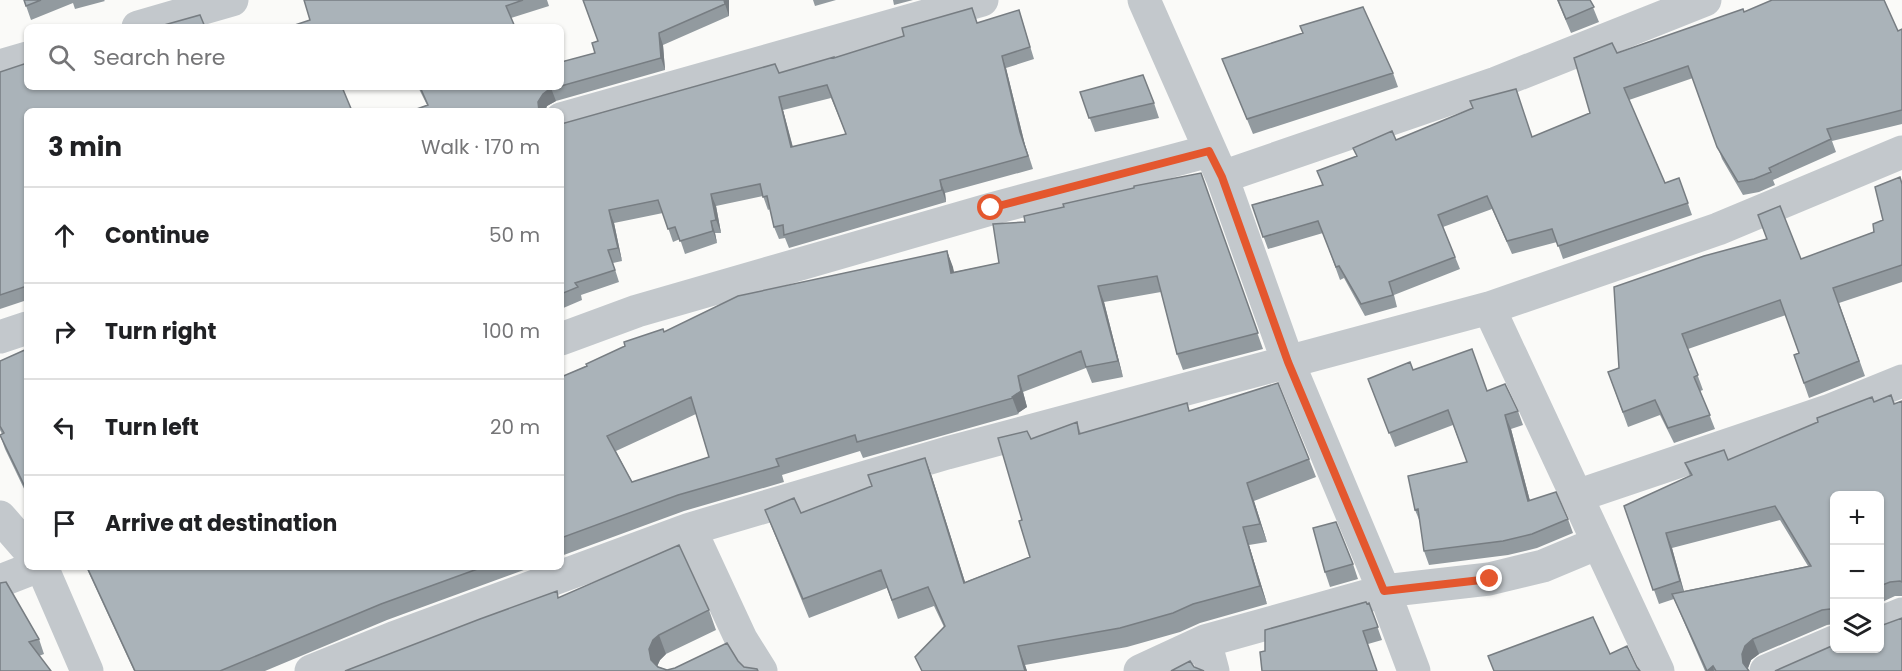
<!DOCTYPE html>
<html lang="en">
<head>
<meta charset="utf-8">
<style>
  body { margin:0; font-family:Poppins,sans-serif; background:#f6f6f6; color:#202124 }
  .controls { position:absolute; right:18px; bottom:18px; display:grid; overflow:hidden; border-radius:9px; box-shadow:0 2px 4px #0004 }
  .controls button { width:54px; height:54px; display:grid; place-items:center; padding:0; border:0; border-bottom:2px solid #e0e0e0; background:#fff; color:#202124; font:30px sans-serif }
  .stop { position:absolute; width:18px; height:18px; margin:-14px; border:4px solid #e4572e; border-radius:50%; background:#fff }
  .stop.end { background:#e4572e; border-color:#fff; box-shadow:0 2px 6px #0008 }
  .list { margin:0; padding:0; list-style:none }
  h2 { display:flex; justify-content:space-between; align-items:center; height:78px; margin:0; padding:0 24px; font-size:26px }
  h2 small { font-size:20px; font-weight:400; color:#757577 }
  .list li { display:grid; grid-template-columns:39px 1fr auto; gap:18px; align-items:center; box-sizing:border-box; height:96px; padding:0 24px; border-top:2px solid #e0e0e0 }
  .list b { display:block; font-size:22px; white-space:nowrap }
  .list em { font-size:20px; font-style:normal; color:#757577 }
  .icon { flex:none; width:33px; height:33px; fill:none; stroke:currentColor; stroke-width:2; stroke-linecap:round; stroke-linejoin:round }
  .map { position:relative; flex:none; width:1902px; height:671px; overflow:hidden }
  .search { position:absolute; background:#fff; box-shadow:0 2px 4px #0004; left:24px; top:24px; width:540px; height:66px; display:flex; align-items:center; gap:15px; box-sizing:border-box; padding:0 21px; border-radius:9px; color:#757577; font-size:22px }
  .panel { position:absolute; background:#fff; box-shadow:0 2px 4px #0004; left:24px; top:108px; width:540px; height:462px; border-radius:9px }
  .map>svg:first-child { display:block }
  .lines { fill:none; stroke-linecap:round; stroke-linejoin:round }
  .minor { stroke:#c3c8cc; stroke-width:33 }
  .wall { fill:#929a9f; fill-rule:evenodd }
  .shaded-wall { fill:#777d82 }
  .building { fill:#aab3b9; stroke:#777d82; stroke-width:1.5; fill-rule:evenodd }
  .route { stroke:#e4572e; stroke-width:8 }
</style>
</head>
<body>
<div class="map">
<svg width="1902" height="671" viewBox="0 0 1902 671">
  <rect width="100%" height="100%" fill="#fafaf8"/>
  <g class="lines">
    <!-- minor -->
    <path class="minor" d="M1144 0 1222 177 1288 362 1384 591 1414 671
      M138 27 232 0
      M0 66 27 58
      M561 119 982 0
      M1222 177 1496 83 1705 0
      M1489 308 1658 671
      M0 337 27 328
      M561 339 637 311 991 209 1209 151
      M1577 496 1828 411 1902 381
      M0 517 27 548
      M690 529 741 639 761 671
      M42 567 87 671
      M0 581 36 567
      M1880 623 1902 614
      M1205 641 1213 671
      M311 671 393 638 690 529 947 453 1489 308 1718 229 1902 152
      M1140 671 1205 641 1384 591 1489 579 1543 566 1598 543
      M1766 671 1834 642"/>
  </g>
  <!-- wall -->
  <path class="wall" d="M24 0H104L105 1 75 9 73 3 31 20Z
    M304 0H547L549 6 511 18 310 20Z
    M583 0H729V16L663 45 665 70 556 101 547 106 545 111H411L427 105 418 87H561V62L595 53 598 41Z
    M813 0H836L815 6Z
    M893 0H913L894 5Z
    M1557 0H1590L1599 22 1571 33Z
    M1019 10 1034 59 1006 68 1025 145 1033 169 945 193 946 202 789 248 785 238 779 239 774 227 770 209 768 210 763 196 716 206 721 233H715L717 243 685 254 680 239 673 242 663 213 614 223 622 261 613 263 619 282 581 295 582 300 561 309V124L779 73 834 58 978 23ZM831 98 846 134 793 147 783 110Z
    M1744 12 1898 31 1902 29V124L1832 141 1836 152 1773 180 1775 185 1759 192 1743 195 1722 159 1693 78 1629 100 1665 183 1679 178 1692 215 1563 259 1557 242 1512 254 1492 209 1443 227 1460 269 1394 295 1397 307 1365 316 1344 278 1340 280 1323 233 1268 249 1252 205 1322 185 1396 140 1532 137 1590 113 1617 53Z
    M1300 26 1393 73 1398 87 1253 134 1222 59 1303 33Z
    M0 72 27 87H347L343 89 27 111V300L0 309Z
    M1080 92 1154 103 1159 118 1095 132Z
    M1201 173 1263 349 1183 370 1177 354 1161 292 1104 302 1123 377 1092 383 1086 368 1023 392 1027 407 1018 413 1019 414 863 458 860 451 782 475 784 482 684 511 561 556V377L664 332 947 251 954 272 999 263 1025 222 1064 207ZM696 414 709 457 632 482 616 451Z
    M1900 177 1902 183V282L1839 303 1865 376 1809 398 1794 355 1799 353 1786 315 1688 349 1703 390 1700 391 1715 429 1674 443 1660 415 1628 427 1608 372 1619 368 1801 259 1874 232 1883 220Z
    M27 349V495L5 449 0 435 2 434 0 430V361Z
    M1413 370 1487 391 1518 411 1523 425 1511 429 1530 501 1568 519 1573 533 1537 548 1508 555 1429 565 1424 551 1420 522 1415 510 1467 462 1453 425 1395 447 1368 379Z
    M1891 395 1895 404 1902 401V596H1895L1880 603V495H1834V624L1827 625 1759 654 1751 660 1748 668 1749 671H1705L1674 599 1659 604 1624 506 1690 476 1685 463 1728 460ZM1780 520 1808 566 1684 591 1672 548Z
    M1190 411 1309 459 1316 477 1254 501 1267 542 1249 545 1267 604 1200 623 1180 632 1127 647 1025 665 1027 671H922L944 627 934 606 898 619 887 588 809 618 772 528 765 510 801 513 872 486 925 458 932 477 965 582 1030 557 1022 520 1031 439 1077 422 1081 434Z
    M1353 564 1358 579 1330 587 1325 572Z
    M86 567H532L387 620 265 671H134Z
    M0 583 39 639 44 654 0 671Z
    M559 598 709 610 716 630 666 654 660 660 657 666 667 670 738 661 744 667 758 671H345Z
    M1369 603 1382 640 1368 644 1265 651Z"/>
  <!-- shaded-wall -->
  <path class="shaded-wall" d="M724 0H729V16L725 4Z
    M659 33 663 45 665 70 661 58Z
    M1002 56 1006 68 1025 145 1033 169 1020 132Z
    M551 88 556 101 547 106 545 111H539L538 102 543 94Z
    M779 97 783 110 796 160 791 147Z
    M940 180 945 193 946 202 942 190Z
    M711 194 716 206 721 233 716 220Z
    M609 210 614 223 622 261 618 248Z
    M711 221 715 233 717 243 713 231Z
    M947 251 953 267 957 289 951 273Z
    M1098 286 1104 302 1123 377 1118 361Z
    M1018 376 1023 392 1027 407 1018 413 1012 397Z
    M1505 415 1511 429 1534 516 1528 501Z
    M925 458 932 477 971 601 964 583Z
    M1247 483 1254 501 1267 542 1260 524Z
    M1243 527 1249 545 1267 604 1260 586Z
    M1666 533 1672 548 1685 596 1680 581Z
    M659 635 666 654 660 660 656 669 651 660 649 649 653 640Z
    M1753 639 1759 654 1751 660 1748 668 1743 663 1742 654 1745 646Z
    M1018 646 1025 665 1027 671H1025Z
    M1713 666 1714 671H1707Z"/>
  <!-- building -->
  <path class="building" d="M24 0H41L26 6Z
    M304 0H523L506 6 515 27H289L310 20Z
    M583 0H724L725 4 659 33 661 58 561 86V62L595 53 592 43 598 41Z
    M1558 0H1590L1594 7 1566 19Z
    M1772 0H1884L1898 31 1902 29V110L1827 129 1831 139 1769 168 1771 172 1754 179 1738 182 1717 147 1688 66 1624 88 1665 183 1679 178 1688 203 1558 246 1552 229 1507 241 1487 196 1438 215 1455 257 1389 282 1393 295 1361 304 1339 266 1336 267 1318 221 1263 237 1252 205 1323 185 1317 171 1357 156 1353 148 1392 131 1396 140 1473 108 1470 101 1516 89 1532 137 1590 113 1574 58 1612 43 1617 53 1743 9 1744 12Z
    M1363 7 1393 73 1247 119 1222 59 1303 33 1300 26Z
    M972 8 977 23 1019 10 1030 47 1002 56 1020 132 1028 156 940 180 942 190 784 235 783 225 774 227 767 196 763 197 760 184 711 194 716 220 711 221 713 231 680 241 675 227 668 229 658 200 609 210 618 248 608 250 615 270 575 283 578 287 561 294V124L775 64 779 73 834 57V58L904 36 902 28ZM827 85 846 134 791 147 779 97Z
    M200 15 205 27H157Z
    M27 63V87H342L352 111H27V286L0 295V72Z
    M1143 75 1154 103 1089 118 1080 92Z
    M420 87H556L551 88 543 94 538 102 539 111H411L428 105Z
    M1201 173 1258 333 1177 354 1157 276 1098 286 1118 361 1086 367 1081 351 1018 376 1021 391 1012 397 1013 398 857 442 855 435 776 459 779 466 678 495 561 538V377L587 366 586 364 625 346 624 342 663 329 664 332 738 296 947 251 951 273 999 263 993 224 1025 222 1024 216 1064 207 1063 204 1134 188V186ZM691 397 709 457 632 482 607 436Z
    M1900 177 1902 184V265L1833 288 1859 361 1804 383 1794 355 1799 353 1780 300 1682 334 1698 375 1694 377 1710 415 1668 428 1655 400 1623 412 1608 372 1619 368 1614 287 1704 256 1767 239 1758 215 1780 206 1801 259 1874 232 1873 224 1883 220 1875 187Z
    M27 349V491L0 435 4 433 0 426V361Z
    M1472 349 1487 391 1505 384 1518 411 1505 415 1528 501 1556 492 1568 519 1532 534 1503 541 1424 551 1418 509 1415 510 1408 476 1467 462 1448 410 1389 433 1368 379 1410 362 1413 370Z
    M1278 383 1309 459 1247 483 1260 524 1243 527 1260 586 1193 604 1173 613 1120 628 1018 646 1025 671H922L915 657 945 626 928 587 892 600 881 570 803 599 765 510 794 498 801 513 872 486 868 475 925 458 964 583 1030 557 1019 521 1022 520 998 438 1027 431 1031 439 1077 422 1079 434 1187 403 1189 411Z
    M1891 395 1894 404 1902 401V582L1900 581 1890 582 1880 586V495H1834V610L1830 609 1822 610 1753 639 1745 646 1742 654 1743 663 1749 671H1716L1713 666 1707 671 1672 594 1811 566 1775 506 1666 533 1680 581 1653 590 1624 506 1692 475 1685 463 1724 450 1728 460 1818 422 1817 418 1872 397 1874 402Z
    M1336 522 1353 564 1325 572 1313 528Z
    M679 545 709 610 659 635 653 640 649 649 651 660 658 667 667 670 675 668 727 643 738 661 744 667 757 669 758 671H345L480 619 557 591 558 598Z
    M87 567H483L381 604 220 671H135Z
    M6 582 39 639 29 642 51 671H0V583Z
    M1366 602 1367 604 1369 603 1378 627 1363 631 1377 671H1262L1260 652 1265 651V630Z
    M1593 617 1610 654 1627 646 1637 667 1640 671H1494L1488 656Z
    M1902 618V671H1775L1834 645V648H1880V626Z
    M1190 661 1194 667 1204 671H1171Z"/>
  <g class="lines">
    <!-- route -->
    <path class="route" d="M991 208 1209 151 1222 177 1288 362 1384 591 1490 579"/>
  </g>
</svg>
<div class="controls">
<button>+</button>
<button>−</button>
<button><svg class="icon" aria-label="layers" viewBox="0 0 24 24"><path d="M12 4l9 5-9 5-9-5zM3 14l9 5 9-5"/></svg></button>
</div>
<div class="stop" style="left:991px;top:208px"></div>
<div class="stop end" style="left:1490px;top:579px"></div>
<div class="search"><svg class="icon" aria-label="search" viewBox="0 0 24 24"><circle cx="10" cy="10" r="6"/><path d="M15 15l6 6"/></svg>Search here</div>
<section class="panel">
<h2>3 min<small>Walk · 170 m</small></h2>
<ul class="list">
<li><svg class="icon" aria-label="ahead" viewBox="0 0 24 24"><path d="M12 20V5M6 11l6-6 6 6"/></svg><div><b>Continue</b></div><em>50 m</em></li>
<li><svg class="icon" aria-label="right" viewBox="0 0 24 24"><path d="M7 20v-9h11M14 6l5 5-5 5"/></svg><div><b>Turn right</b></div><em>100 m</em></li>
<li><svg class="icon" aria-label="left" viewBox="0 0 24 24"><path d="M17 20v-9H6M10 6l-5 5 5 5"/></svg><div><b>Turn left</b></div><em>20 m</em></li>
<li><svg class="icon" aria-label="arrive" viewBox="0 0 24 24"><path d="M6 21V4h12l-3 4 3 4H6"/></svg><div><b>Arrive at destination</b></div></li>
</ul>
</section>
</div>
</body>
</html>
